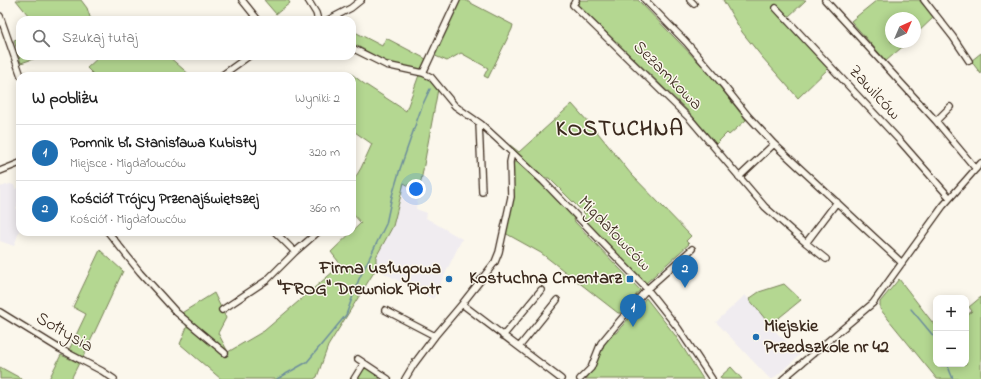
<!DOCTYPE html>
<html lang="pl">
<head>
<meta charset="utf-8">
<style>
  body { margin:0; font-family:"Indie Flower",sans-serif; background:#f2f2f2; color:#222 }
  .controls { position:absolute; right:12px; bottom:12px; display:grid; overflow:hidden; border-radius:8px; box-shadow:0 2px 10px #0003 }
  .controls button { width:36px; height:36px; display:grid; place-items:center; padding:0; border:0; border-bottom:1px solid #e0e0e0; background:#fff; color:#222; font:20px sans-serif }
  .compass { position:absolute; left:885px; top:12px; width:36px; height:36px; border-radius:50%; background:#fff; box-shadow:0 2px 10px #0003; rotate:44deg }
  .you { position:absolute; left:416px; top:189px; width:14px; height:14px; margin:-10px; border:3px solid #fff; border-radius:50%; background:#1a73e8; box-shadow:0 0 0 6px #1a73e833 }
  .badge { display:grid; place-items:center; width:26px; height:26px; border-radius:50%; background:#1f6fb2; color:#fff; font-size:13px; font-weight:700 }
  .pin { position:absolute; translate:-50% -33px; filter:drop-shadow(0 1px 2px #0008) }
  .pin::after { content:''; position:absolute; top:21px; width:14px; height:12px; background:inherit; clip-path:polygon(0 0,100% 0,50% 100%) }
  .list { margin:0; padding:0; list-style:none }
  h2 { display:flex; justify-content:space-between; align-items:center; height:52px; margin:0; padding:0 16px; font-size:17px }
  h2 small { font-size:13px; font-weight:400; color:#767676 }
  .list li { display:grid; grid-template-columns:26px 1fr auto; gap:12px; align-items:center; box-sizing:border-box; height:56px; padding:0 16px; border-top:1px solid #e0e0e0 }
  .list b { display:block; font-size:15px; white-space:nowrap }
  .list p { margin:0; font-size:13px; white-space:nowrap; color:#767676 }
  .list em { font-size:13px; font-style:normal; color:#767676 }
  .icon { flex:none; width:22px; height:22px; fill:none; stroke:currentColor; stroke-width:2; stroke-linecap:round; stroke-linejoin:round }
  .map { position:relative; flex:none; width:981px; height:379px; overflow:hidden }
  .search { position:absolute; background:#fff; box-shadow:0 2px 10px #0003; left:16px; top:16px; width:340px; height:44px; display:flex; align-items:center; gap:10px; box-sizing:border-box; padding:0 14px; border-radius:12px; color:#767676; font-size:15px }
  .panel { position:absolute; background:#fff; box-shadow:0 2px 10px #0003; left:16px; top:72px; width:340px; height:164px; border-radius:12px }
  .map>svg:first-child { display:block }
  .built { fill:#f0ecf0 }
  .green { fill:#b4d791; stroke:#788058 }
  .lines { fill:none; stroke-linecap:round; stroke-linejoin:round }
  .stream { stroke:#6d8e9c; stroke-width:1.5 }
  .minor-casing { stroke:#3b2a1e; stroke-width:8 }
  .minor { stroke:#fbf7ec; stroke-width:5.5 }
  .poi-dot { fill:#1f6fb2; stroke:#fbf7ec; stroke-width:1.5 }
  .labels { text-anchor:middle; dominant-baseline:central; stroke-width:3; stroke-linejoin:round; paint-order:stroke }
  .street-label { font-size:18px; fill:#3b2a1e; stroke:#fbf7ec }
  .poi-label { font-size:18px; font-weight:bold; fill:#3b2a1e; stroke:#fbf7ec; text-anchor:end }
  .district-label { font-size:22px; font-weight:bold; letter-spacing:1px; fill:#3b2a1e; stroke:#fbf7ec }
</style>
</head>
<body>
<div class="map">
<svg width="981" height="379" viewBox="0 0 981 379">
  <rect width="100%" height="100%" fill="#fbf7ec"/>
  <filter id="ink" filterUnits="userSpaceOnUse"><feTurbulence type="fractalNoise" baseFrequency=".025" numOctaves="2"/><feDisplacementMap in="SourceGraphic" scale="8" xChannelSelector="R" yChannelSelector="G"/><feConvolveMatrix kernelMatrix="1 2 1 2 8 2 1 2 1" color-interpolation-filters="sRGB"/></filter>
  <g filter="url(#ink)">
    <!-- built -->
    <path class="built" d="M404 183 419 192 416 209 427 213 426 218 462 239 433 299 376 269V257L393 226Z
      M10 184 14 185 15 189 20 187V195L16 209 20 210V229L14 246 0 241V187Z
      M745 295 778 334 801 354 773 379H770L716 322Z"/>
    <!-- green -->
    <path class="green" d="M16 0H81L87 8 91 20H32Z
      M264 0H288L290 3 276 14Z
      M459 0H465L513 25 512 29 488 78 484 76 488 68 461 53 447 61 433 55Z
      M580 0H638L708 72 746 120 729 135 727 133 716 144 689 112 578 5Z
      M723 0H806L786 19 830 67 798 98 762 57 742 32Z
      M877 0H919L934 17 915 35V18H891V42H908L886 61 851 21Z
      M355 32 382 46 386 38 426 59 421 69 388 63 352 43V39Z
      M20 38V56H42L21 63 14 40Z
      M981 53V74L971 61Z
      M100 56H168L191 76H95L87 68Z
      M349 72 363 83 406 111 419 75 428 78 438 89 419 192 404 183 393 226 376 257V269L328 346 317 377 314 379H221L180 344 187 327 180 314 214 293 226 318 218 333 228 352 264 331 341 265 331 252 361 223 352 213V183L361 168 372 144 352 130V76H347Z
      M572 104 598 133 631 174 691 236 686 241 689 244 646 283 582 217 585 214 549 178H545L509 146 510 145 519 152Z
      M513 162H517L546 189 573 217 575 222 640 290 621 313H618L541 253 505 233 512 163Z
      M100 250 123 271 83 357 69 350 86 314 73 307Z
      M899 279 936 327V364H966V316L972 311 969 307 981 297V379H937L880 309V302Z
      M784 284 801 300 770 325 749 299 759 292Z
      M646 298 675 335 703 379H586L594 368 603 346 612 333H616Z
      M61 355 79 363 71 379H49Z
      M0 367 22 379H0Z
      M366 367 381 377 379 379H356L363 368Z
      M731 367 742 379H721L720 377Z"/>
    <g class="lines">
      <!-- stream -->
      <path class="stream" d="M911 309 936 339
        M947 364 953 379
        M277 379 307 362 346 315 359 279 386 224 392 196 400 169 422 106 430 89"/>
      <defs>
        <path id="minor" d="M242 0 258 20
          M308 0 316 13 318 20
          M576 0 573 5 690 119 765 207 806 243 826 259
          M645 0 686 42 724 86 748 116 774 144 902 263
          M690 0 694 4
          M825 0 936 121 976 169
          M924 0 953 37 969 61
          M776 8 900 141 950 198
          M0 16 21 76
          M328 20 351 8 361 0
          M352 48 386 65 423 73 431 77 455 106 481 124 543 181 647 289 678 328 712 379
          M423 73 457 0
          M221 76 249 56
          M936 121 950 107
          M479 123 482 192
          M0 171 20 163
          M739 177 774 144
          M108 232 140 272 176 312 225 353
          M806 243 837 202
          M295 252 318 232
          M462 304 561 379
          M222 310 267 280 295 252 275 232
          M385 310 435 336
          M0 312 60 349 102 371 114 379
          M503 336 541 290
          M519 347 557 300
          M358 359 388 379
          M354 379 364 363
          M405 379 414 364 435 336 462 304 495 262 499 252 511 197 510 162 512 153
          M580 379 591 368 601 343 611 331 647 289 692 249
          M783 379 873 303 943 206 981 163"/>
      </defs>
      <!-- minor casing -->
      <use href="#minor" class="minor-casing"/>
      <!-- minor -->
      <use href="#minor" class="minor"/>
    </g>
  </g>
  <!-- markers -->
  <g class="poi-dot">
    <circle cx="449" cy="279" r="4"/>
    <rect x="626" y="275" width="8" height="8" rx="2"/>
    <circle cx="756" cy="337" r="4"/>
  </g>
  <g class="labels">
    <!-- street labels -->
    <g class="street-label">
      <text transform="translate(667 76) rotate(45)">Sezamkowa</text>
      <text transform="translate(874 93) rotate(47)">Zawilców</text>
      <text transform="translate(614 234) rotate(46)">Migdałowców</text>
      <text transform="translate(64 333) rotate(30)">Sołtysia</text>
    </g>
    <!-- poi labels -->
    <g class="poi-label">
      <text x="441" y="269">Firma usługowa<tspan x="441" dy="21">"FROG" Drewniok Piotr</tspan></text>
      <text x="622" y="279">Kostuchna Cmentarz</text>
      <text x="764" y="327" text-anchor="start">Miejskie<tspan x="764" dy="21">Przedszkole nr 42</tspan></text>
    </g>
    <!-- district labels -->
    <g class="district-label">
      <text x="620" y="130">KOSTUCHNA</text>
    </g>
  </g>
</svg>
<div class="controls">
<button>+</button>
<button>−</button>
</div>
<svg class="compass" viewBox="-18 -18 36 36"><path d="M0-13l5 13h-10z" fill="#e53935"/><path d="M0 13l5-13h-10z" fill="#767676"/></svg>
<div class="you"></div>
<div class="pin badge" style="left:633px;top:327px">1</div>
<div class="pin badge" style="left:685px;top:288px">2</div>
<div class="search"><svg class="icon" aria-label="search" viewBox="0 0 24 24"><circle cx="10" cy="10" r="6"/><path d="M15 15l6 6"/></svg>Szukaj tutaj</div>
<section class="panel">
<h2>W pobliżu<small>Wyniki: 2</small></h2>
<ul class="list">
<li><span class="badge">1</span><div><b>Pomnik bł. Stanisława Kubisty</b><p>Miejsce · Migdałowców</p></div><em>320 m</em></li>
<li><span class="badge">2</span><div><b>Kościół Trójcy Przenajświętszej</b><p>Kościół · Migdałowców</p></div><em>360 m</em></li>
</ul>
</section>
</div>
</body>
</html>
